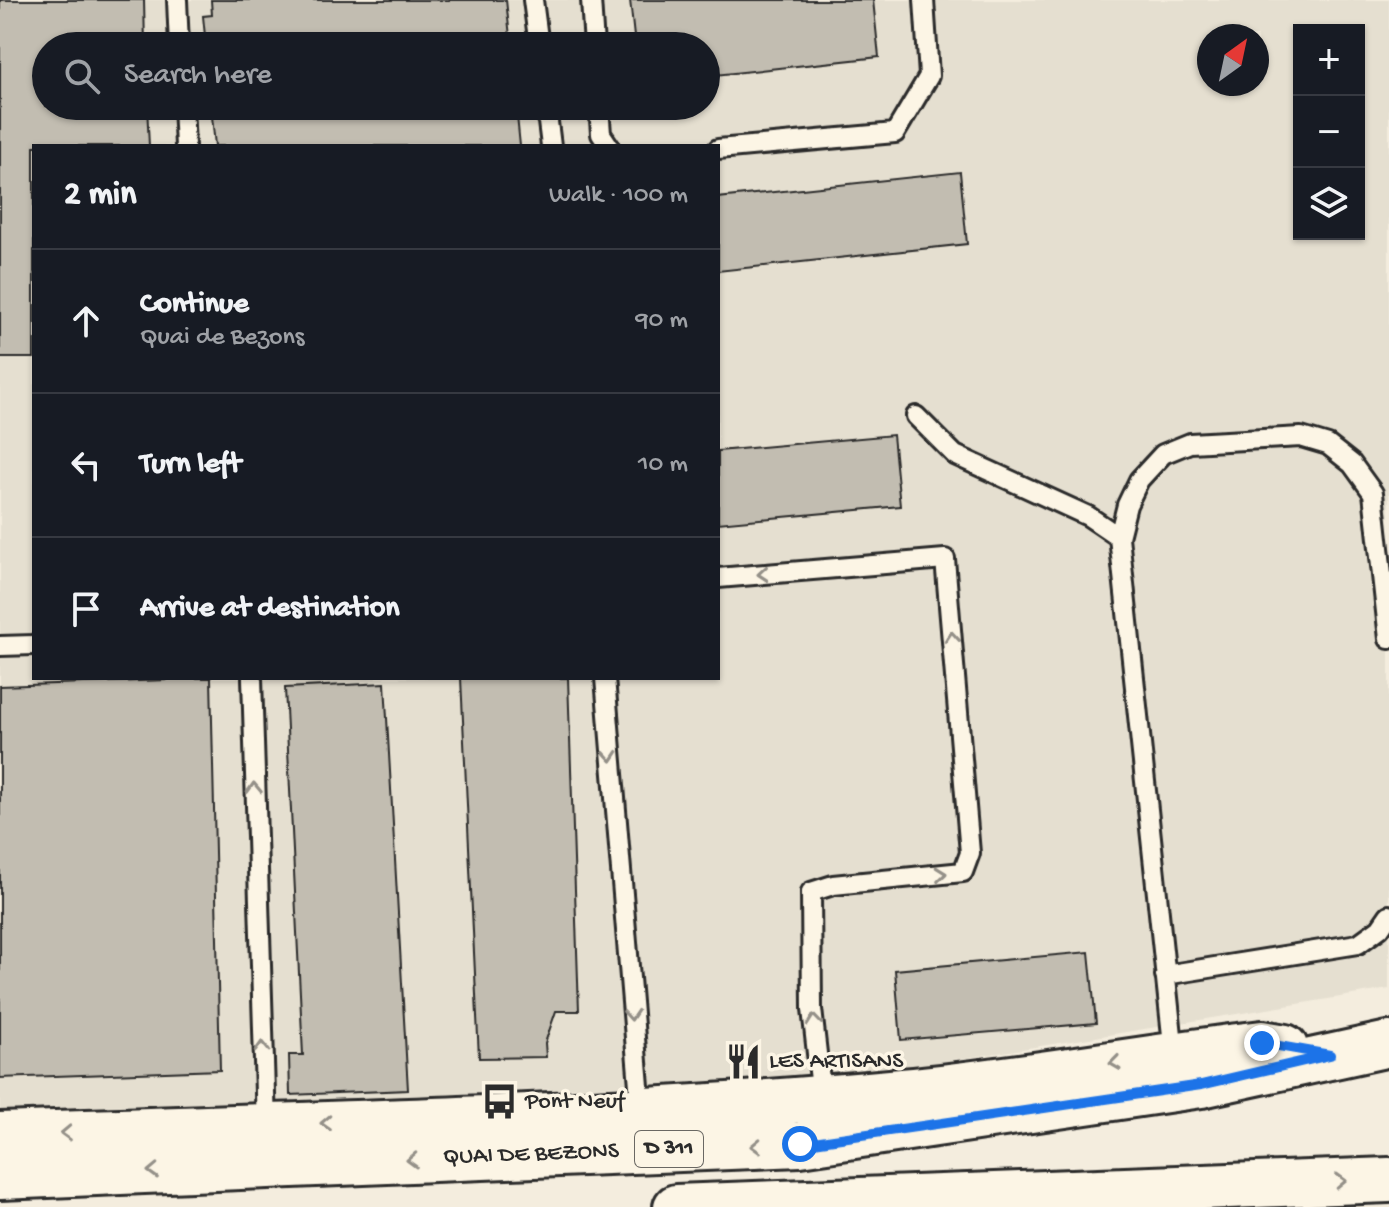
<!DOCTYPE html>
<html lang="en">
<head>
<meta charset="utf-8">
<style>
  body { margin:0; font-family:"Gochi Hand",sans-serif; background:#242831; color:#f1f3f6 }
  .controls { position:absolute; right:24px; top:24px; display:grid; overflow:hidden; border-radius:0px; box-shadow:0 2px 6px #0004 }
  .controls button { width:72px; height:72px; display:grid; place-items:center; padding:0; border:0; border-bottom:2px solid #363941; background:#171b24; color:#f1f3f6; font:40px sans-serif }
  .compass { position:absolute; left:1197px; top:24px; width:72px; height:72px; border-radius:50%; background:#171b24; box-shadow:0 2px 6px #0004; rotate:33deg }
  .stop { position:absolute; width:24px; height:24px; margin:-18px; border:6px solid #1a73e8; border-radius:50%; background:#fff }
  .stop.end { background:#1a73e8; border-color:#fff; box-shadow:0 2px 8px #0008 }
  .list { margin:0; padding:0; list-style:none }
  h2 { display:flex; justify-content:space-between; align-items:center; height:104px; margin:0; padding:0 32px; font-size:34px }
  h2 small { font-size:26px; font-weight:400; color:#9ea1a6 }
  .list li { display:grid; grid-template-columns:52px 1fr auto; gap:24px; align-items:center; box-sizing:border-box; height:144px; padding:0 32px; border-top:2px solid #363941 }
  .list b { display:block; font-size:30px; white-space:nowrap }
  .list p { margin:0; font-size:26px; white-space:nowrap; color:#9ea1a6 }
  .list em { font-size:26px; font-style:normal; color:#9ea1a6 }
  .icon { flex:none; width:44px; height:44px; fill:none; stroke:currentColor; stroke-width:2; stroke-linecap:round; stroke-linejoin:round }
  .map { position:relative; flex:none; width:1389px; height:1207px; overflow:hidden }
  .search { position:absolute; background:#171b24; box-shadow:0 2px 6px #0004; left:32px; top:32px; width:688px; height:88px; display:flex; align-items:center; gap:20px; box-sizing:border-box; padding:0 28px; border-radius:44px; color:#9ea1a6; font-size:30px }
  .panel { position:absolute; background:#171b24; box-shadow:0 2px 6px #0004; left:32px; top:144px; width:688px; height:536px; border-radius:0px }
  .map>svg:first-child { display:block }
  .built { fill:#e5dfd0; fill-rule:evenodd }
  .building { fill:#c2bdb1; stroke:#2b2b2b; stroke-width:2 }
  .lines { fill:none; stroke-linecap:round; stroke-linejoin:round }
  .service-casing { stroke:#2b2b2b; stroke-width:24 }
  .primary-casing { stroke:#2b2b2b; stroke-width:50 }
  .service { stroke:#fcf5e5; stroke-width:18 }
  .primary { stroke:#fcf5e5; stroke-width:44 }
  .oneway { stroke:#949088 }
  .route { stroke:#1a73e8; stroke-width:10 }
  .labels { text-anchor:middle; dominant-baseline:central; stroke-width:7; stroke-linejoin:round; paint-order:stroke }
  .shield { fill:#fcf5e5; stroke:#6a6863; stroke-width:2 }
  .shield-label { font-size:22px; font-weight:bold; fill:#2b2b2b }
  .poi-label { font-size:24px; fill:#2b2b2b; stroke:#fcf5e5; text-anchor:start }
  .street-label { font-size:24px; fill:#2b2b2b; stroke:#fcf5e5 }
</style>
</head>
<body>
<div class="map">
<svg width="1389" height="1207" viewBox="0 0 1389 1207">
  <rect width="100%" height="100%" fill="#f4edde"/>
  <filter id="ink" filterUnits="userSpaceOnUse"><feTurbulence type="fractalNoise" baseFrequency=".0125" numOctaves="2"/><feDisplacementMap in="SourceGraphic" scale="16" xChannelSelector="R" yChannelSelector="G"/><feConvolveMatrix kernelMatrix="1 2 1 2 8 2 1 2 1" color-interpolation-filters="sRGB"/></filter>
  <g filter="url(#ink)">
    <!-- built -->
    <path class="built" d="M0 0H1389V989L876 1073 0 1117ZM1299 30H1359V234H1299ZM1209 36H1257V84H1209ZM46 46H706V106H46ZM34 146H718V678H34Z"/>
    <!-- building -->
    <path class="building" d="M0 0H144L145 46H46V106H147L149 146H34V358H0Z
      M211 0H506L511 46H206L203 16 212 15Z
      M630 0H873L879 57 706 76V46H635Z
      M211 106H516L520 146H215Z
      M960 172 967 244 718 271V198Z
      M893 435 900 506 718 523V451Z
      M165 678H211L220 1070 0 1078V686L166 680Z
      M461 678H568L579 1011H556L545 1043 546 1057 479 1058Z
      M385 683 408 1090 290 1095 289 1055H303L285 688Z
      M1089 952 1096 1023 901 1040 895 970Z"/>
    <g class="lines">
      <defs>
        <path id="service" d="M177 0 179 46
          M533 0 539 46
          M591 0 594 46
          M183 106 185 146
          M546 106 551 146
          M599 106 601 134 609 146
          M718 149 895 133 929 76 924 0
          M916 416 955 455 1088 516 1119 537
          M718 578 945 559 970 853 963 872 833 885 811 892 812 1009 822 1098
          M0 646 34 645
          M252 678 266 1125
          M605 678 641 1110
          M1165 975 1358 944 1380 928 1389 915
          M1174 1054 1119 537 1127 505 1139 480 1163 454 1190 443 1301 437 1328 445 1352 464 1373 493 1389 639"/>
        <path id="primary" d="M0 1135C301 1124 603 1119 902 1091 1023 1080 1142 1057 1262 1043L1285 1047
          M0 1177 800 1144 1201 1085 1389 1044
          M676 1207 1389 1180"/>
      </defs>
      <!-- service casing -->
      <use href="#service" class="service-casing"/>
      <!-- primary casing -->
      <use href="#primary" class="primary-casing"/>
      <!-- service -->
      <use href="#service" class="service"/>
      <!-- primary -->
      <use href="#primary" class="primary"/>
    </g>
    <!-- one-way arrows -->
    <defs><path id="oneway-chevron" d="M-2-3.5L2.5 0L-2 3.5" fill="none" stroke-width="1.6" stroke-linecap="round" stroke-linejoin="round" transform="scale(2)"/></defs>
    <g class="oneway">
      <use href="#oneway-chevron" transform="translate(763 574) rotate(175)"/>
      <use href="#oneway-chevron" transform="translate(952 637) rotate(-95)"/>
      <use href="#oneway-chevron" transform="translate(611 756) rotate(86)"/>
      <use href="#oneway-chevron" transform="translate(254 788) rotate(-92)"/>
      <use href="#oneway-chevron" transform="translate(941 874) rotate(-6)"/>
      <use href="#oneway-chevron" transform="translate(631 1015) rotate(86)"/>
      <use href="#oneway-chevron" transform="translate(814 1020) rotate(-96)"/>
      <use href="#oneway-chevron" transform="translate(262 1047) rotate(-92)"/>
      <use href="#oneway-chevron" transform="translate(1115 1063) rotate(172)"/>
      <use href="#oneway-chevron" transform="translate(326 1123) rotate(178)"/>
      <use href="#oneway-chevron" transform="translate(66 1133) rotate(178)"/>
      <use href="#oneway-chevron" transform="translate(756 1146) rotate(178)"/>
      <use href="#oneway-chevron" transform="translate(412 1160) rotate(178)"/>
      <use href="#oneway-chevron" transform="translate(153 1171) rotate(178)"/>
      <use href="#oneway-chevron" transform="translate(1341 1181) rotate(-2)"/>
    </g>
  </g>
  <g class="lines" filter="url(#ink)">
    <!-- route -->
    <path class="route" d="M800 1144 1201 1085 1330 1055 1262 1043"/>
  </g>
  <!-- icons -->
  <defs>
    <symbol id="restaurant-bare" viewBox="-9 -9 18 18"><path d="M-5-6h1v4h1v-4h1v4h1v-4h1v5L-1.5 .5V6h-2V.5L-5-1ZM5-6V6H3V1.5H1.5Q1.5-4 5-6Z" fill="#2b2b2b" stroke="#fcf5e5" stroke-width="2.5" paint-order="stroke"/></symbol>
    <symbol id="bus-bare" viewBox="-9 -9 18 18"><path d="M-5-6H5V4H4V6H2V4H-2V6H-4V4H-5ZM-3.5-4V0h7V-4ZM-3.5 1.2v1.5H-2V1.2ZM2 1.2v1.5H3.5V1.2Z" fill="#2b2b2b" stroke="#fcf5e5" stroke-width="2.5" paint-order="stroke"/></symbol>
  </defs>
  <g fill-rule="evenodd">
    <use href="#restaurant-bare" x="718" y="1036" width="51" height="51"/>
    <use href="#bus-bare" x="474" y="1076" width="51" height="51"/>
  </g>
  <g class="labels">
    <!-- shield labels -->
    <rect class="shield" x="635" y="1131" width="68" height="36" rx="6"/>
    <g class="shield-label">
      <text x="669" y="1149">D 311</text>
    </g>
    <!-- poi labels -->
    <g class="poi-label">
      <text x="769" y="1062">LES ARTISANS</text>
      <text x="525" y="1102">Pont Neuf</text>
    </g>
    <!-- street labels -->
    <g class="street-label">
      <text transform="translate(531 1155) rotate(-2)">QUAI DE BEZONS</text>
    </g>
  </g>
</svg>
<div class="controls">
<button>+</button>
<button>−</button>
<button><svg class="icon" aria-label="layers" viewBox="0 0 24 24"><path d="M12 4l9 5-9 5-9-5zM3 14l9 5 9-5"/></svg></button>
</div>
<svg class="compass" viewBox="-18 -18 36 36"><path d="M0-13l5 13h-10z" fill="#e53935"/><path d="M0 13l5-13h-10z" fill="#9ea1a6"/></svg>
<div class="stop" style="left:800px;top:1144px"></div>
<div class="stop end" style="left:1262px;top:1043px"></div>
<div class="search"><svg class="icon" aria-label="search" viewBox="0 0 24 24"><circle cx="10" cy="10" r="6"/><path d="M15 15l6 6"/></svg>Search here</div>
<section class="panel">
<h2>2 min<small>Walk · 100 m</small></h2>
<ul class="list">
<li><svg class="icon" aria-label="ahead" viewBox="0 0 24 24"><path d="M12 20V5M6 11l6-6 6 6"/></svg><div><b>Continue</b><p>Quai de Bezons</p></div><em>90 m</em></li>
<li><svg class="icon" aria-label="left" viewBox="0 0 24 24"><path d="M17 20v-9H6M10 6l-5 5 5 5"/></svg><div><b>Turn left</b></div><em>10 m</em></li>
<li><svg class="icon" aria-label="arrive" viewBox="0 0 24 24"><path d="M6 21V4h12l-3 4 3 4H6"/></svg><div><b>Arrive at destination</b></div></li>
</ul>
</section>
</div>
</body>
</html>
